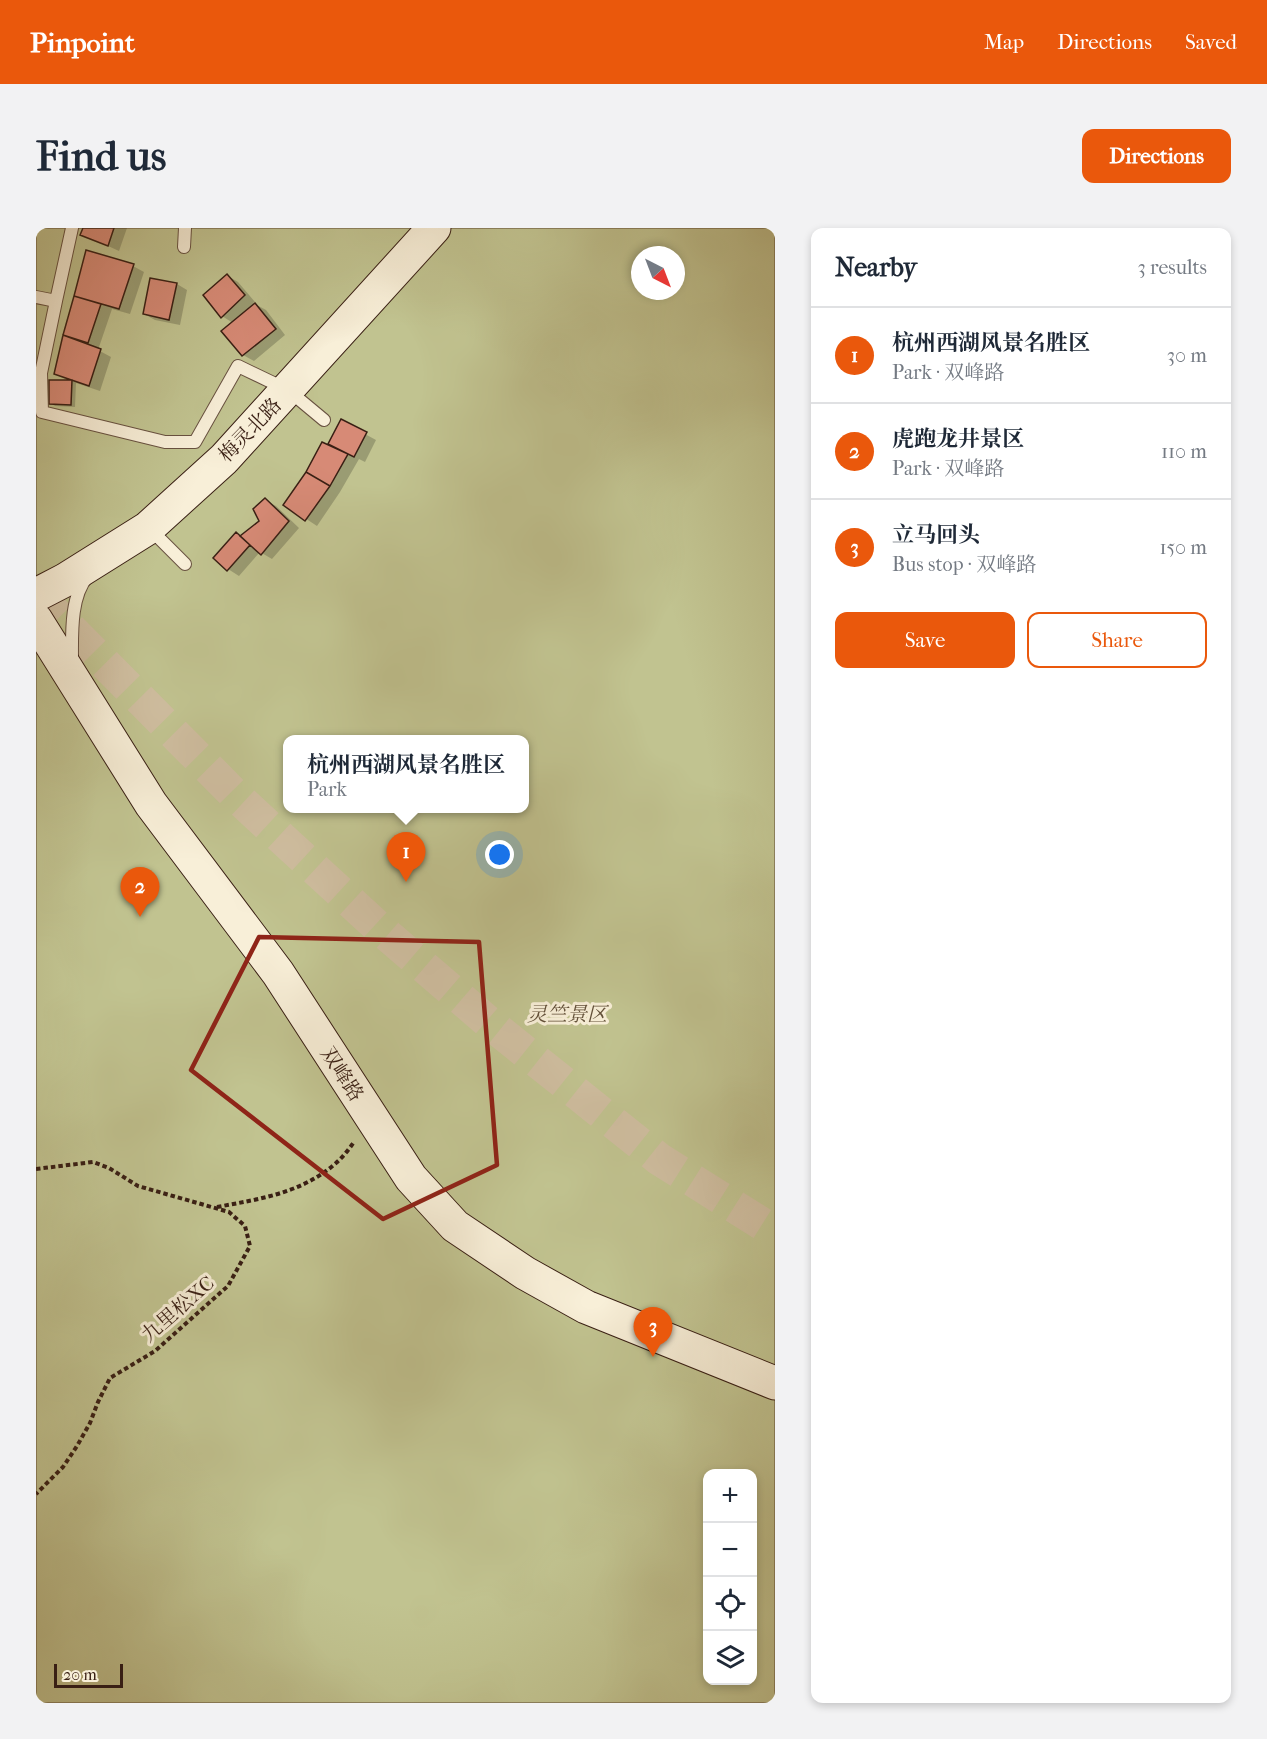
<!DOCTYPE html>
<html lang="en">
<head>
<meta charset="utf-8">
<style>
  body { margin:0; font-family:"IM FELL French Canon","Noto Serif SC",serif; background:#f2f2f3; color:#1f2937 }
  .controls { position:absolute; right:18px; bottom:18px; display:grid; overflow:hidden; border-radius:12px; box-shadow:0 3px 9px #0003 }
  .controls button { width:54px; height:54px; display:grid; place-items:center; padding:0; border:0; border-bottom:2px solid #e0e1e3; background:#fff; color:#1f2937; font:30px sans-serif }
  .compass { position:absolute; left:595px; top:18px; width:54px; height:54px; border-radius:50%; background:#fff; box-shadow:0 3px 9px #0003; rotate:138deg }
  .scale { position:absolute; left:18px; bottom:15px; width:69px; box-sizing:border-box; padding-left:6px; border:3px solid #391f14; border-top:0; font-size:16px; line-height:21px; white-space:nowrap; color:#391f14; -webkit-text-stroke:4px #f8efd8; paint-order:stroke }
  .you { position:absolute; left:464px; top:627px; width:21px; height:21px; margin:-15px; border:4px solid #fff; border-radius:50%; background:#1a73e8; box-shadow:0 0 0 9px #1a73e833 }
  .badge { display:grid; place-items:center; width:39px; height:39px; border-radius:50%; background:#ea580c; color:#fff; font-size:20px; font-weight:700 }
  .pin { position:absolute; translate:-50% -50px; filter:drop-shadow(0 2px 3px #0008) }
  .pin::after { content:''; position:absolute; top:32px; width:21px; height:18px; background:inherit; clip-path:polygon(0 0,100% 0,50% 100%) }
  .popup { position:absolute; left:247px; top:507px; width:246px; height:78px; box-sizing:border-box; display:grid; place-content:center; border-radius:12px; background:#fff; filter:drop-shadow(0 2px 4px #0005); font-size:20px; white-space:nowrap; color:#747a83 }
  .popup b { font-size:22px; color:#1f2937 }
  .popup::after { content:''; position:absolute; left:50%; top:100%; margin-left:-12px; border:12px solid transparent; border-top-color:#fff }
  .list { margin:0; padding:0; list-style:none }
  h2 { display:flex; justify-content:space-between; align-items:center; height:78px; margin:0; padding:0 24px; font-size:26px }
  h2 small { font-size:20px; font-weight:400; color:#747a83 }
  .list li { display:grid; grid-template-columns:39px 1fr auto; gap:18px; align-items:center; box-sizing:border-box; height:96px; padding:0 24px; border-top:2px solid #e0e1e3 }
  .list b { display:block; font-size:22px; white-space:nowrap }
  .list p { margin:0; font-size:20px; white-space:nowrap; color:#747a83 }
  .list em { font-size:20px; font-style:normal; color:#747a83 }
  .actions { display:flex; gap:12px; padding:18px 24px }
  .actions a { flex:1; padding:14px 0; border:2px solid #ea580c; border-radius:12px; text-align:center; font-size:21px; color:#ea580c }
  .actions .main { background:#ea580c; color:#fff }
  .icon { flex:none; width:33px; height:33px; fill:none; stroke:currentColor; stroke-width:2; stroke-linecap:round; stroke-linejoin:round }
  .map { position:relative; flex:none; width:739px; height:1475px; overflow:hidden; border-radius:12px }
  header { display:flex; align-items:center; gap:36px; box-sizing:border-box; height:84px; padding:0 30px; background:#ea580c; color:#fff }
  header strong { font-size:28px }
  nav { display:flex; gap:33px; margin-inline-start:auto; font-size:21px }
  .intro { display:flex; align-items:center; justify-content:space-between; box-sizing:border-box; height:144px; padding:0 36px }
  h1 { margin:0; font-size:42px }
  .button { padding:15px 27px; border-radius:12px; background:#ea580c; color:#fff; font-size:21px; font-weight:700 }
  main { display:flex; gap:36px; padding:0 36px }
  aside { flex:1; background:#fff; border-radius:12px; box-shadow:0 3px 9px #0003 }
  .map>svg:first-child { display:block }
  .green { fill:#c1c390; stroke:#7d7152; stroke-width:1.5; fill-rule:evenodd }
  .shadow { fill:#0003 }
  .building { fill:#d78a76; stroke:#391f14; stroke-width:1.5 }
  .lines { fill:none; stroke-linecap:round; stroke-linejoin:round }
  .secondary-tunnel { stroke:#cfbea0; stroke-width:33; stroke-dasharray:33 16; stroke-linecap:butt }
  .lane-casing { stroke:#685140; stroke-width:14 }
  .secondary-casing { stroke:#391f14; stroke-width:35 }
  .path { stroke:#391f14; stroke-width:4; stroke-dasharray:4.5 3; stroke-linecap:butt }
  .lane { stroke:#f8efd8; stroke-width:12 }
  .secondary { stroke:#f8efd8; stroke-width:33 }
  .marked { fill:none; stroke:#8f2418; stroke-width:4.5; stroke-linejoin:round }
  .labels { text-anchor:middle; dominant-baseline:central; stroke-width:6; stroke-linejoin:round; paint-order:stroke }
  .street-label { font-size:20px; fill:#391f14; stroke:#f8efd8 }
  .park-label { font-size:20px; font-style:italic; fill:#625039; stroke:#f8efd8 }
</style>
</head>
<body>
<header>
<strong>Pinpoint</strong>
<nav><a>Map</a><a>Directions</a><a>Saved</a></nav>
</header>
<div class="intro"><h1>Find us</h1><a class="button">Directions</a></div>
<main>
<div class="map">
<svg width="739" height="1475" viewBox="0 0 739 1475">
  <rect width="100%" height="100%" fill="#f5e6c3"/>
  <filter id="stains"><feTurbulence type="fractalNoise" baseFrequency=".00333" numOctaves="4"/><feColorMatrix values="0 0 0 0 .2 0 0 0 0 .09 0 0 0 0 .02 0 0 0 .5 -.17"/></filter>
  <radialGradient id="worn" r=".72"><stop offset=".6" stop-color="#630" stop-opacity="0"/><stop offset="1" stop-color="#630" stop-opacity=".3"/></radialGradient>
  <!-- green -->
  <path class="green" d="M0 0H739V1475H0ZM604 27H640V63H604ZM252 512H488V580H252ZM672 1246H716V1452H672Z"/>
  <!-- shadow -->
  <path class="shadow" d="M49 0H91L83 23 46 6Z
    M51 24 97 38 108 44 94 86 76 81 62 122 75 129 64 163 40 155 39 179 19 178 14 175 33 153 19 146Z
    M192 48 202 54 219 74 217 75 230 82 249 107 218 133 207 127 187 103 197 95 186 88Z
    M141 56 151 62 144 97 119 92 108 86Z
    M305 193 340 212 329 234 323 231 304 264 281 298 249 277 292 218Z
    M229 272 240 278 263 300 236 331 224 324 203 348 192 341 206 309 224 293Z"/>
  <!-- building -->
  <path class="building" d="M47 0H78L72 18 44 7Z
    M50 22 98 36 83 81 38 68Z
    M191 46 209 67 185 90 167 67Z
    M114 50 141 55 133 92 107 86Z
    M38 68 65 76 52 115 27 107Z
    M219 75 240 101 206 128 185 103Z
    M27 107 65 121 53 158 18 146Z
    M13 152H36L35 177 13 176Z
    M305 191 331 204 318 229 292 216Z
    M286 214 312 226 294 258 270 244Z
    M270 244 294 258 269 293 247 277Z
    M229 270 253 293 225 327 204 308 223 293 217 281Z
    M200 304 214 317 191 343 177 330Z"/>
  <g class="lines">
    <!-- secondary-tunnel -->
    <path class="secondary-tunnel" d="M0 366 201 569 343 700 457 798 623 931 739 1004"/>
    <defs>
      <path id="lane" d="M148 19 149 0
        M0 69 20 73 36 0
        M20 73 5 145 6 184 129 214H159L202 138 252 162 288 192
        M114 301 149 336
        M36 432C36 407 34 368 52 348"/>
      <path id="secondary" d="M0 367 29 352 112 300 188 231 398 0
        M0 392 115 576 242 745 375 950 419 998 489 1045 550 1079 739 1155"/>
    </defs>
    <!-- lane casing -->
    <use href="#lane" class="lane-casing"/>
    <!-- secondary casing -->
    <use href="#secondary" class="secondary-casing"/>
    <!-- path -->
    <path class="path" d="M0 941 57 934 73 940 102 958 193 984 209 998 214 1018 192 1058 119 1123 74 1150 62 1174 54 1195 41 1218 27 1239 0 1266
      M181 979C224 971 266 965 300 935 307 929 313 921 318 914"/>
    <!-- lane -->
    <use href="#lane" class="lane"/>
    <!-- secondary -->
    <use href="#secondary" class="secondary"/>
  </g>
  <!-- marked area -->
  <path class="marked" d="M223 709 443 714 461 937 347 991 155 842Z"/>
  <g class="labels">
    <!-- street labels -->
    <g class="street-label">
      <text transform="translate(214 202) rotate(-46)">梅灵北路</text>
      <text transform="translate(306 846) rotate(57)">双峰路</text>
      <text transform="translate(142 1081) rotate(-41)">九里松XC</text>
    </g>
    <!-- park labels -->
    <g class="park-label">
      <text x="531" y="786">灵竺景区</text>
    </g>
  </g>
  <rect width="100%" height="100%" filter="url(#stains)"/>
  <rect width="100%" height="100%" fill="url(#worn)"/>
</svg>
<div class="controls">
<button>+</button>
<button>−</button>
<button><svg class="icon" aria-label="locate" viewBox="0 0 24 24"><circle cx="12" cy="12" r="6"/><path d="M12 2v4M12 18v4M2 12h4M18 12h4"/></svg></button>
<button><svg class="icon" aria-label="layers" viewBox="0 0 24 24"><path d="M12 4l9 5-9 5-9-5zM3 14l9 5 9-5"/></svg></button>
</div>
<svg class="compass" viewBox="-18 -18 36 36"><path d="M0-13l5 13h-10z" fill="#e53935"/><path d="M0 13l5-13h-10z" fill="#747a83"/></svg>
<div class="scale">20 m</div>
<div class="you"></div>
<div class="pin badge" style="left:370px;top:654px">1</div>
<div class="popup"><b>杭州西湖风景名胜区</b>Park</div>
<div class="pin badge" style="left:104px;top:689px">2</div>
<div class="pin badge" style="left:617px;top:1129px">3</div>
</div>
<aside>
<h2>Nearby<small>3 results</small></h2>
<ul class="list">
<li><span class="badge">1</span><div><b>杭州西湖风景名胜区</b><p>Park · 双峰路</p></div><em>30 m</em></li>
<li><span class="badge">2</span><div><b>虎跑龙井景区</b><p>Park · 双峰路</p></div><em>110 m</em></li>
<li><span class="badge">3</span><div><b>立马回头</b><p>Bus stop · 双峰路</p></div><em>150 m</em></li>
</ul>
<div class="actions"><a class="main">Save</a><a>Share</a></div>
</aside>
</main>
</body>
</html>
